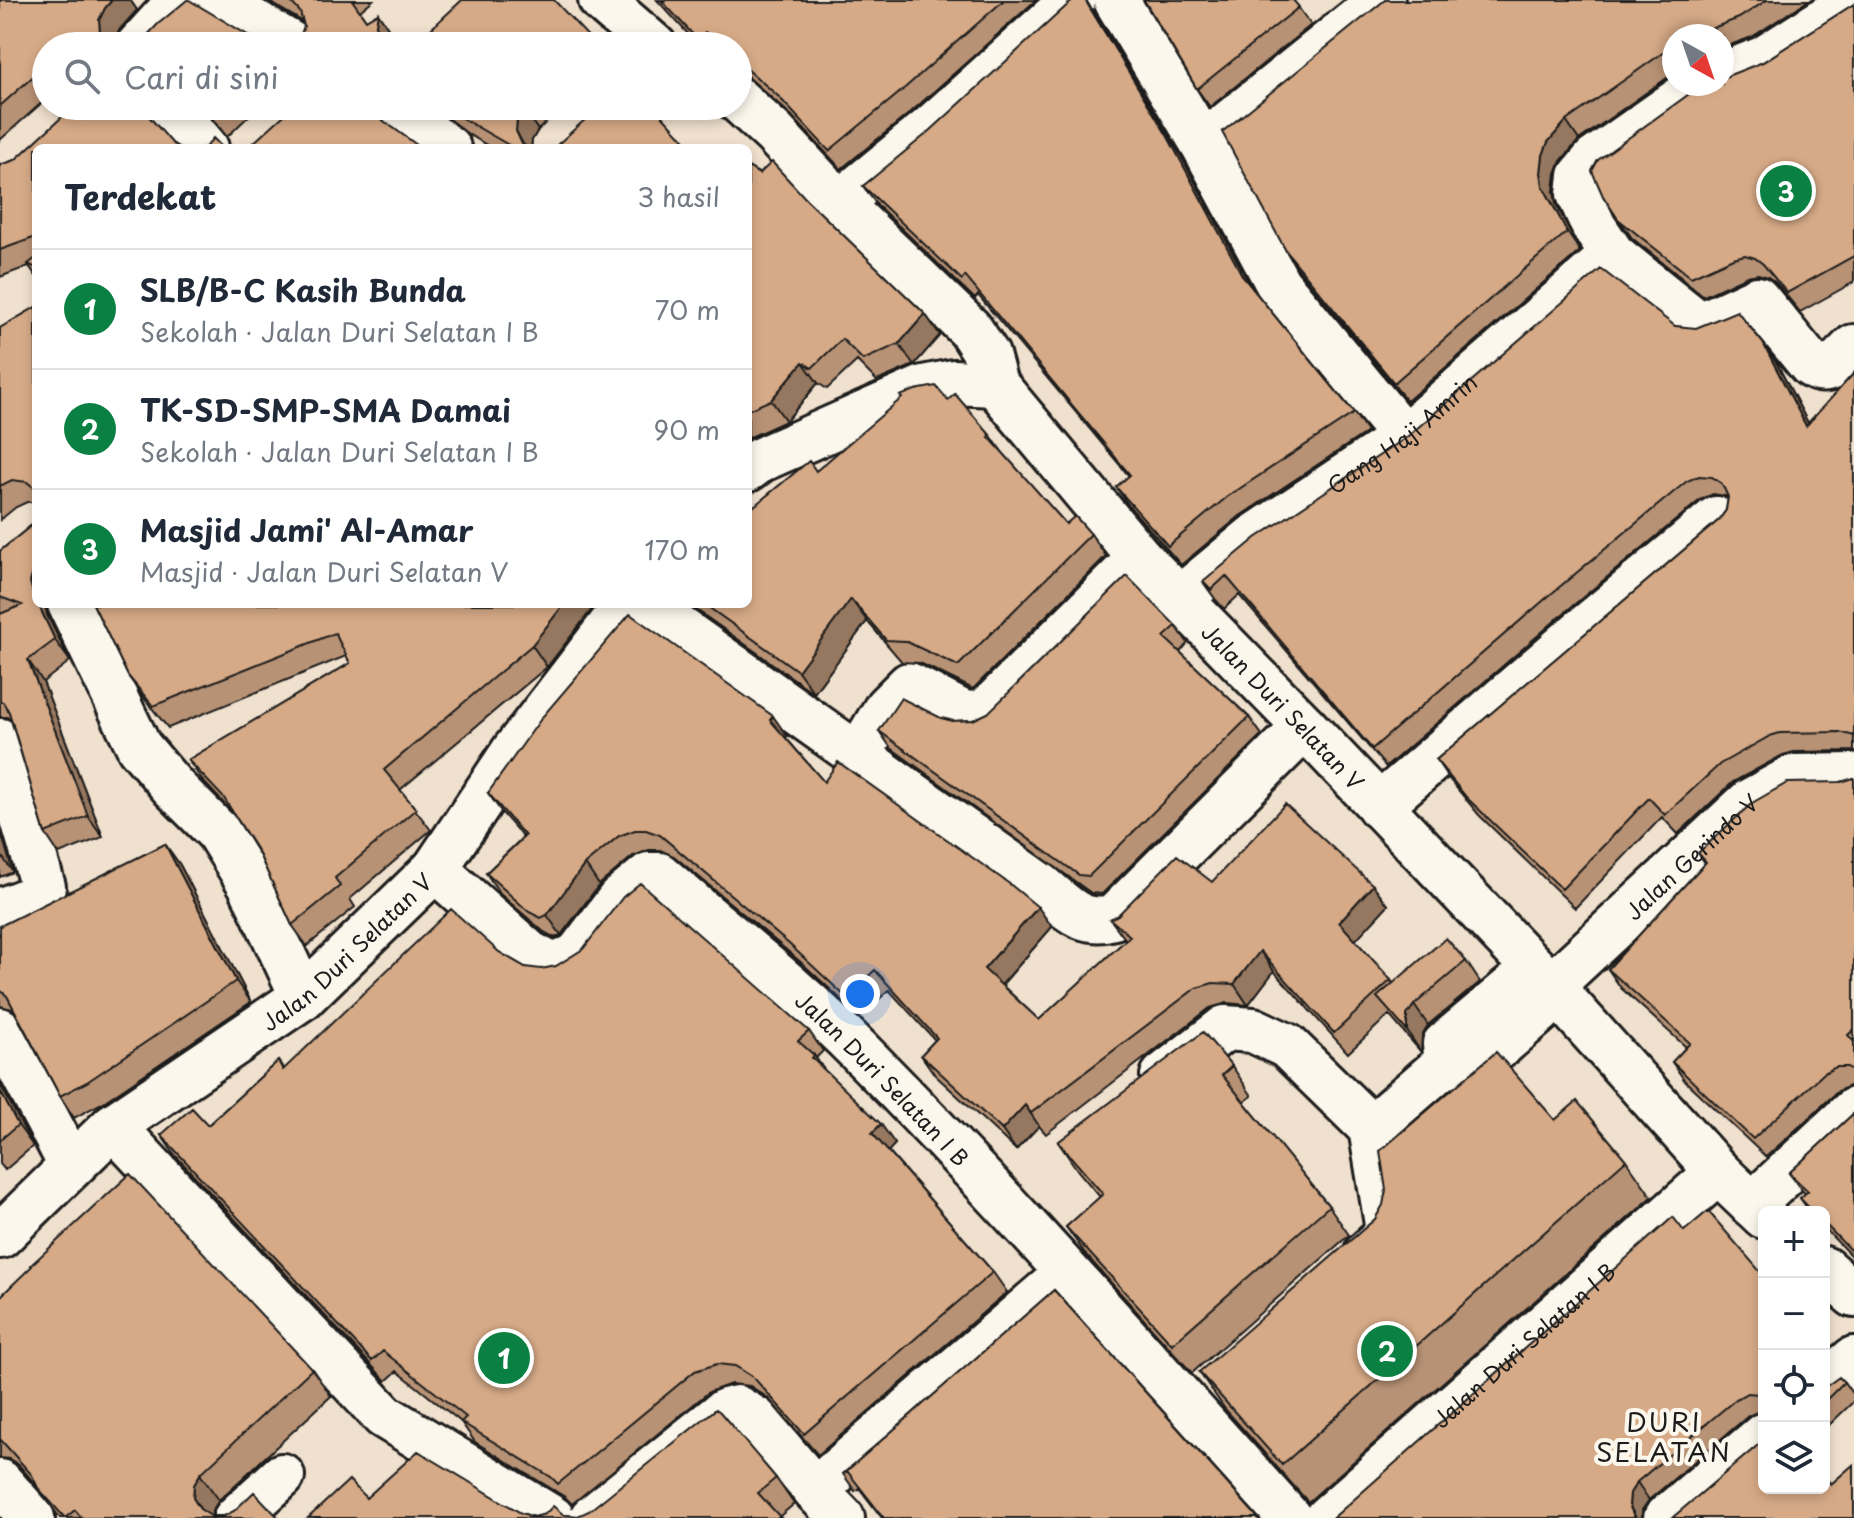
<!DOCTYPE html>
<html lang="id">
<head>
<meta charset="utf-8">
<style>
  body { margin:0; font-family:"Playpen Sans",sans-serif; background:#f6f6f7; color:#1f2937 }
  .controls { position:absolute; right:24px; bottom:24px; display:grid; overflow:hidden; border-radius:12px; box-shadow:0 4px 12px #0003 }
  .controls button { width:72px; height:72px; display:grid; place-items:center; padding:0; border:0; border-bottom:2px solid #e0e1e3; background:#fff; color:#1f2937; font:40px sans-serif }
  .compass { position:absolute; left:1662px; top:24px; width:72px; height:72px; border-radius:50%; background:#fff; box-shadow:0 4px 12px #0003; rotate:140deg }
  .you { position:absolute; left:860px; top:994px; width:28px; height:28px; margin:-20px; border:6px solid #fff; border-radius:50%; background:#1a73e8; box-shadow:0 0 0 12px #1a73e833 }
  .badge { display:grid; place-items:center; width:52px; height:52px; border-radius:50%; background:#0b8043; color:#fff; font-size:26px; font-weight:700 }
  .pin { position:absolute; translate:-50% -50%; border:4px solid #fff; box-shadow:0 2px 8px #0006 }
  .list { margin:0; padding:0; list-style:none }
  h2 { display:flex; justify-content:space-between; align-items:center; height:104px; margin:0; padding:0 32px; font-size:34px }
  h2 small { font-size:26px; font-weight:400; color:#747a83 }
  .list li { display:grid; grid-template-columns:52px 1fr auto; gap:24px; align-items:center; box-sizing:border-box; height:120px; padding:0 32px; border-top:2px solid #e0e1e3 }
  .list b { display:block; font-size:30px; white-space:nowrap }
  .list p { margin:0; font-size:26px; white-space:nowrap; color:#747a83 }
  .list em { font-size:26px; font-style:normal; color:#747a83 }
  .icon { flex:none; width:44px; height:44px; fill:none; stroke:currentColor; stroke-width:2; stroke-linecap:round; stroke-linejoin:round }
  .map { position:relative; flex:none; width:1854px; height:1518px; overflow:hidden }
  .search { position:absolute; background:#fff; box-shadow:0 4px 12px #0003; left:32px; top:32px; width:720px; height:88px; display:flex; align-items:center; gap:20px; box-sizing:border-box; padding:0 28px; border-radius:44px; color:#747a83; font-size:30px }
  .panel { position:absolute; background:#fff; box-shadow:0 4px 12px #0003; left:32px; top:144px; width:720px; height:464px; border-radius:12px }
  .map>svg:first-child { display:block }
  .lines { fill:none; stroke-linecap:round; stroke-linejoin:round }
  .minor-casing { stroke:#1c1c1c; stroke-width:50 }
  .minor { stroke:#fbf7ec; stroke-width:44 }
  .wall { fill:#b89274; stroke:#1c1c1c; stroke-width:2 }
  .shaded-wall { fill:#96775e; stroke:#1c1c1c; stroke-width:2 }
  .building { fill:#d6aa87; stroke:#1c1c1c; stroke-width:2 }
  .labels { text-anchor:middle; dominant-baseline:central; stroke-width:8; stroke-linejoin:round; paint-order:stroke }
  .street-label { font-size:22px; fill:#1c1c1c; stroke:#fbf7ec }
  .quarter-label { font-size:26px; letter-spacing:2px; fill:#1c1c1c; stroke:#fbf7ec }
</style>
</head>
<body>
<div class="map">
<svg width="1854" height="1518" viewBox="0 0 1854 1518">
  <rect width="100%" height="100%" fill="#f0e0ce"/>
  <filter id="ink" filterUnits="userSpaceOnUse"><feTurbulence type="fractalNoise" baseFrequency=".0125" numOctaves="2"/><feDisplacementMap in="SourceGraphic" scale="16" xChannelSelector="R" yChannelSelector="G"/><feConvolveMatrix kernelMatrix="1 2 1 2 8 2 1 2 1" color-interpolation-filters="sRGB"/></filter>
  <g filter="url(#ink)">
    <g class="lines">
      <defs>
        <g id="minor">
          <path d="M217 0 294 46"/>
          <path d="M601 0 654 46"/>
          <path d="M1116 0 1203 144 1278 284 1404 437"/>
          <path d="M138 46 180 0"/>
          <path d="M1722 75 1763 59 1854 1"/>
          <path d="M1702 84 1594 160 1581 176 1579 194 1594 227 1613 255 1695 321 1702 323 1709 321 1757 299 1811 365C1829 378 1841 359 1854 347"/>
          <path id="s1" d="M738 100 774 133 839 203 970 329 987 355 995 384 1140 558 1305 727 1551 986 1718 1172 1764 1216"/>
          <path d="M170 106 206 148"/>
          <path d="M391 106 448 148"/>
          <path d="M1203 144 1382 0"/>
          <path d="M839 203 927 131 1073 0"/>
          <path d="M748 469 760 460 923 388 953 382 995 384"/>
          <path id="s2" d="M1179 599 1254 537 1404 437 1613 255"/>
          <path d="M70 604 139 747 173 787 218 832 250 884 303 997"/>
          <path d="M645 604 1040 885C1065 905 1080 927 1114 917L1305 727"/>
          <path d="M0 741 43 887 38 896 0 911"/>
          <path d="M857 757 887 707 909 685 965 714 984 713 1140 558"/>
          <path d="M1379 806 1580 632 1716 519"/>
          <path id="s3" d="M435 869 529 953 551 965 564 962 578 954 619 900 649 875H659C726 934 797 988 859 1051 1008 1201 1147 1361 1289 1518"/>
          <path d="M0 1030 71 1165"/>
          <path d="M1447 1062 1445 1044 1515 985 1551 986"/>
          <path d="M1163 1076 1225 1028 1253 1030 1287 1046 1371 1128"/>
          <path d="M113 1126 384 1416 552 1518"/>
          <path d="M1752 1205 1854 1110"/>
          <path id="s4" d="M0 1236 113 1126 303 997 435 869 514 751 627 604"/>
          <path id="s5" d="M1366 1254 1385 1237 1387 1224 1371 1128 1447 1062 1471 1071 1540 1011 1551 986 1750 801 1794 777 1854 776"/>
          <path d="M1824 1269 1854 1295"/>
          <path d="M1824 1384 1854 1359"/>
          <path d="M0 1482 32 1518"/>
          <path d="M815 1490 1068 1273"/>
          <path d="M236 1518 282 1476"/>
          <path d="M592 1518 725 1411 737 1408 755 1419 815 1490 842 1518"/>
          <path id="s6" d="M1327 1518 1718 1172"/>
          <path d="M1666 1518 1764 1435"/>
        </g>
      </defs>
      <!-- minor casing -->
      <use href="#minor" class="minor-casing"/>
      <!-- minor -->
      <use href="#minor" class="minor"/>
    </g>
    <!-- wall -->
    <path class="wall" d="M0 0H130L137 10 120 29 114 41V46H46V99L0 140Z
      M266 0H373L360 11 366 20 378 13 393 35 300 38 304 26 303 22Z
      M657 0H1036L911 112 841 169 791 115 738 68V46H699Z
      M1293 0 1311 25 1210 107 1197 89Z
      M1385 0H1809L1752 37 1722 48V36H1674V73L1579 140 1561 161 1556 173 1554 191 1556 204 1580 251 1407 401 1299 270 1286 251Z
      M1854 4V282L1800 312 1776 283 1768 277 1758 274 1747 276 1704 296 1632 238 1603 196 1722 84 1763 62Z
      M1094 12 1181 156 1252 288 1354 413 1367 432 1240 516 1181 565 1129 506 1116 487 1129 476 978 295 975 299 877 205 863 186Z
      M202 106H259L227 137Z
      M432 106H564L538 130 532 140 531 148H492L468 134Z
      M36 148V276L29 266 0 277V165L15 160Z
      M748 167 807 200 925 314 940 335 914 365 877 381 857 361 827 389 818 383 786 421 748 438Z
      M36 307V502H27L16 507 0 520V328Z
      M1675 326 1763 343 1776 362 1808 423 1854 373V751L1794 752 1783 755 1733 782 1678 834 1662 817 1575 908 1479 815 1449 779 1436 760 1719 520 1726 510 1728 497 1725 496 1713 494 1700 500 1564 613 1386 767 1239 595 1224 609 1216 600 1203 582Z
      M948 400 991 436 1003 453 1066 524 1091 534 1106 556 973 689 920 663 902 662 867 621 814 693 688 604H748L816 471Z
      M36 520V604L47 615 70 661 43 682 103 837 59 854 45 833 11 720 7 717H0V614L2 613H0V551L33 524Z
      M93 604H596L547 667 400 790 431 830 350 899 355 907 307 946 292 925 258 852 234 814 203 781 188 760 350 663 346 656 168 728 143 697 128 676Z
      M1176 626 1188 643 1180 652 1249 717 1262 735 1102 894 1091 893 891 748 879 731 941 718 953 721 973 720Z
      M787 736 786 738 824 782 1052 927 1002 985 1039 1020 1126 940 1110 919 1212 882 1373 885 1388 905 1355 940 1393 983 1466 961 1480 982 1428 1025 1422 1035 1421 1052 1389 1015 1348 1053 1274 971 1248 1005 1227 1003 1210 1008 1046 1134 1039 1126 1016 1150 935 1075 921 1055 935 1040 889 990 860 1017 803 964 674 856 660 850H649L633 856 599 885 561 935 555 938 544 932 500 894 486 873 523 837 502 813 488 793Z
      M1854 778V1086H1849L1838 1091 1766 1157 1685 1081 1672 1062 1686 1047 1621 988 1608 969 1705 863 1698 853 1841 782Z
      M0 829 13 872 0 877Z
      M165 844 180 865 251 1002 102 1103 74 1118 60 1096 13 1009 0 1006V926Z
      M499 952 525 967 809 1031 823 1051 816 1058 826 1073 895 1144 888 1151 993 1272 1007 1292 818 1455 768 1398 750 1386 731 1384 709 1392 572 1504 565 1497 475 1442 461 1422 397 1371 386 1381 175 1155 161 1135 208 1125 278 1061 284 1069Z
      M1232 1066 1252 1096 1244 1102 1329 1206 1349 1235 1192 1373 1087 1256 1066 1227 1100 1197 1078 1171 1058 1142Z
      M0 1084 33 1146 5 1170 0 1164Z
      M1854 1113V1259L1824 1228V1212H1810L1800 1198 1805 1194 1789 1173Z
      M1555 1120 1626 1160 1652 1197 1308 1502 1225 1409 1199 1372Z
      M1684 1231 1764 1276V1411H1759L1748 1416 1649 1500 1642 1510 1333 1518Z
      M1054 1290 1259 1518H882L859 1488 855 1491 843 1474Z
      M0 1297 312 1369 331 1396 219 1500 212 1511V1516L279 1518H60L37 1486 19 1465 9 1459 0 1458Z
      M1844 1382 1854 1396V1401L1824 1430V1388Z
      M776 1478 794 1504 780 1516 308 1518 366 1498 521 1513 534 1517 564 1515 578 1516Z"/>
    <!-- shaded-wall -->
    <path class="shaded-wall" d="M112 0H130L137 10 120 29 114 41V46H109L100 33 99 20 105 8Z
      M1086 0 1181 156 1256 296 1243 277Z
      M378 13 393 35 390 46H384L375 30Z
      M523 109 538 130 532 140 531 148H525L516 131 517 119Z
      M1566 121 1579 140 1561 161 1556 173 1554 191 1556 204 1580 251 1567 232 1543 186 1541 173 1543 155 1548 142Z
      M925 314 940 335 914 365 899 344Z
      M1763 343 1776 362 1819 444 1806 426Z
      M803 362 818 383 786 421 771 400Z
      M34 569 36 572V601L33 594 30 582Z
      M851 599 867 621 814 693 798 671Z
      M38 604H45L47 615 70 661 55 640Z
      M564 604H596L547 667 532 645Z
      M28 660 43 682 103 837 88 816Z
      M773 716 787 736 784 740 770 720Z
      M0 829 13 872 0 854Z
      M165 844 180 865 251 1002 236 981Z
      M585 864 599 885 561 935 547 915Z
      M1373 885 1388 905 1353 943 1339 922Z
      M1038 907 1052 927 998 989 984 969Z
      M1260 951 1274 971 1248 1005 1234 984Z
      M1414 1005 1428 1025 1422 1035 1421 1052 1407 1031V1015Z
      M814 1055 828 1076 812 1058Z
      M0 1084 33 1146 18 1125 0 1091Z
      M1025 1105 1039 1126 1016 1150 1002 1130Z
      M881 1124 895 1144 887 1153 872 1133Z
      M200 1474 219 1500 212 1511V1518H206L193 1498 194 1485Z
      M1637 1482 1649 1500 1642 1510V1518H1636L1629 1505 1630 1493Z"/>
    <!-- building -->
    <path class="building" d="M0 0H112L105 8 99 20 100 33 107 44 111 46H46V65L0 106Z
      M187 0H189L266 46H135L141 42 158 24Z
      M286 0H352L366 20 378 13 375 30 380 41 388 46H292L300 38 304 26 300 12 292 3Z
      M462 0H554L597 46H411L416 43Z
      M661 0H1004L898 94 829 151 779 97 738 61V46H721L705 32 697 39Z
      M1073 0H1085L1168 137 1243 277 1354 413 1227 497 1168 546 1116 487 1130 475 965 276 962 280 863 186 930 131Z
      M1144 0H1293L1299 7 1197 89Z
      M1385 0H1767L1739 18 1700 33 1696 36H1674V45L1566 121 1548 142 1543 155 1541 173 1543 186 1567 232 1394 383 1286 251 1222 132Z
      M1854 4V256L1787 293 1763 264 1755 258 1745 255 1733 258 1691 277 1618 219 1603 196 1592 171 1598 160 1703 84H1722V78L1763 62Z
      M74 106H140L172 143 180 148H36V237L0 250V165L15 160Z
      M205 106H222L213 115Z
      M294 106H363L421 148H246L251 145Z
      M444 106H526L517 119 516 131 522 144 529 148H514L453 113Z
      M600 106H647L661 114 692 148H552L556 146Z
      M213 138 223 148H203L207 146Z
      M772 162 807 200 925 314 899 344 863 360 842 339 812 368 803 362 771 400 748 410V167L759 174Z
      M36 258V268L28 264Z
      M1601 269 1675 326 1696 328 1737 311 1763 343 1806 426 1854 373V736L1840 732 1780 733 1770 736 1720 764 1665 815 1649 798 1562 889 1466 797 1436 760 1719 520 1726 510 1728 497 1722 484 1712 477 1699 476 1687 481 1551 594 1372 749 1226 576 1211 590 1203 582 1256 538 1407 437Z
      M36 307V489L27 482 12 480 0 486V328Z
      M936 386 948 400 955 394 991 436 989 437 1066 524 1075 516 1091 534 958 666 905 641 886 640 851 599 798 671 704 604H748V511L809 461 816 471 902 398 900 396 915 390Z
      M36 520V568L34 569 30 582 36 604H38L55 640 28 660 88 816 45 833 9 712 3 702 0 701V614L22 605 0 597V551L33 524Z
      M1127 576 1176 626 1164 637 1249 717 1089 876 1079 875 879 731 901 698 941 718 953 721 973 720 988 713Z
      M93 604H564L532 645 384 770 416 809 335 878 340 886 292 925 258 852 224 798 188 760 350 663 335 633 153 706 128 676Z
      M630 614 773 716 770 720 824 782 838 762 1011 885 1038 907 984 969 1039 1020 1130 936 1110 919 1118 915 1177 855 1212 882 1285 804 1373 885 1339 922 1391 980 1334 1033 1260 951 1234 984 1213 983 1196 988 1031 1113 1025 1105 1002 1130 921 1055 937 1038 875 970 846 997 789 944 660 835 646 830H635L619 836 585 864 547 915 541 918 529 912 486 873 525 836 488 793 543 716Z
      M1854 778V1029L1848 1035 1854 1042V1071L1847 1067H1836L1824 1073 1753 1139 1672 1062 1690 1043 1608 969 1706 862 1698 853 1752 803 1787 783 1841 782Z
      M165 844 236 981 87 1082 60 1096 7 996 0 990V926Z
      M640 883 809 1031 798 1041 814 1055 812 1058 881 1124 872 1133 993 1272 804 1434 754 1378 735 1366 717 1364 695 1371 558 1484 551 1477 461 1422 466 1417 383 1351 372 1361 161 1135 192 1108 208 1125 278 1061 283 1070 451 909 499 952 525 967 541 969 556 966 583 949 623 897Z
      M1446 938 1466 961 1414 1005 1407 1015V1031L1377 997Z
      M1203 1032 1232 1066 1222 1075 1329 1206 1172 1344 1066 1227 1103 1194 1058 1142Z
      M1496 1052 1555 1120 1577 1101 1626 1160 1282 1465 1199 1372 1375 1219 1383 1205 1386 1190 1380 1151Z
      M0 1091 18 1125 0 1140Z
      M1854 1113V1254L1824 1223V1212H1813L1800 1198 1808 1191 1789 1173Z
      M130 1174 312 1369 200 1474 194 1485 193 1498 200 1509 211 1516H224L234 1511 254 1492 279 1518H82L75 1510 65 1518 38 1488 32 1475 0 1439V1297L32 1266 31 1265Z
      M1708 1211 1764 1276V1397L1760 1394 1747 1393 1736 1399 1637 1482 1630 1493 1629 1505 1634 1516 1637 1518H1333L1673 1217 1684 1231Z
      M1054 1290 1258 1518H1259H884L847 1471 843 1474Z
      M1839 1377 1844 1382 1824 1402V1388Z
      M716 1409 720 1412 776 1478 758 1493 781 1518H308L349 1480 366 1498 418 1451 521 1513 534 1517 545 1514 553 1506 564 1515 578 1516 589 1511Z
      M1764 1440V1488H1824V1476L1831 1484 1854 1464V1518H1672Z"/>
  </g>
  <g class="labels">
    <!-- street labels -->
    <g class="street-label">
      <text stroke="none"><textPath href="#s2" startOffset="278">Gang Haji Amrin</textPath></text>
      <text stroke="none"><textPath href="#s1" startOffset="820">Jalan Duri Selatan V</textPath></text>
      <text stroke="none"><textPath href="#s5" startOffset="572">Jalan Gerindo V</textPath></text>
      <text stroke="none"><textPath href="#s4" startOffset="450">Jalan Duri Selatan V</textPath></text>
      <text stroke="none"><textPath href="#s3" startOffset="600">Jalan Duri Selatan I B</textPath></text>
      <text stroke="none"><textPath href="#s6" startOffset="262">Jalan Duri Selatan I B</textPath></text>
    </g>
    <!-- quarter labels -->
    <g class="quarter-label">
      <text x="1664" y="1421">DURI<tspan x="1664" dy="30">SELATAN</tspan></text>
    </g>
  </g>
</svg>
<div class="controls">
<button>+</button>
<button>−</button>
<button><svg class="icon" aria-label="locate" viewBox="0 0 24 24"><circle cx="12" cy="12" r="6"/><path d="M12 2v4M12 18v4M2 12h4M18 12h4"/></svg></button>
<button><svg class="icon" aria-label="layers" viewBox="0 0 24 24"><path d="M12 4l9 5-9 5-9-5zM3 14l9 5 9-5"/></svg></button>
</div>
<svg class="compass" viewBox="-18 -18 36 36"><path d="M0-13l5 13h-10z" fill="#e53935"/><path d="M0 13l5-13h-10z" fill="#747a83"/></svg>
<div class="you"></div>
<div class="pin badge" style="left:504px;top:1358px">1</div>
<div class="pin badge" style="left:1387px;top:1351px">2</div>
<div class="pin badge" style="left:1786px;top:191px">3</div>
<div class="search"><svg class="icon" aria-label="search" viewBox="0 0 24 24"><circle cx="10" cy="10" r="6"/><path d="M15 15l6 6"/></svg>Cari di sini</div>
<section class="panel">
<h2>Terdekat<small>3 hasil</small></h2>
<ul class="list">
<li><span class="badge">1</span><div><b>SLB/B-C Kasih Bunda</b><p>Sekolah · Jalan Duri Selatan I B</p></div><em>70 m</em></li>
<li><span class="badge">2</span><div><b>TK-SD-SMP-SMA Damai</b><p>Sekolah · Jalan Duri Selatan I B</p></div><em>90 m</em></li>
<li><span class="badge">3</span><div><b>Masjid Jami' Al-Amar</b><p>Masjid · Jalan Duri Selatan V</p></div><em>170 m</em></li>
</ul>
</section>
</div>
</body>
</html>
